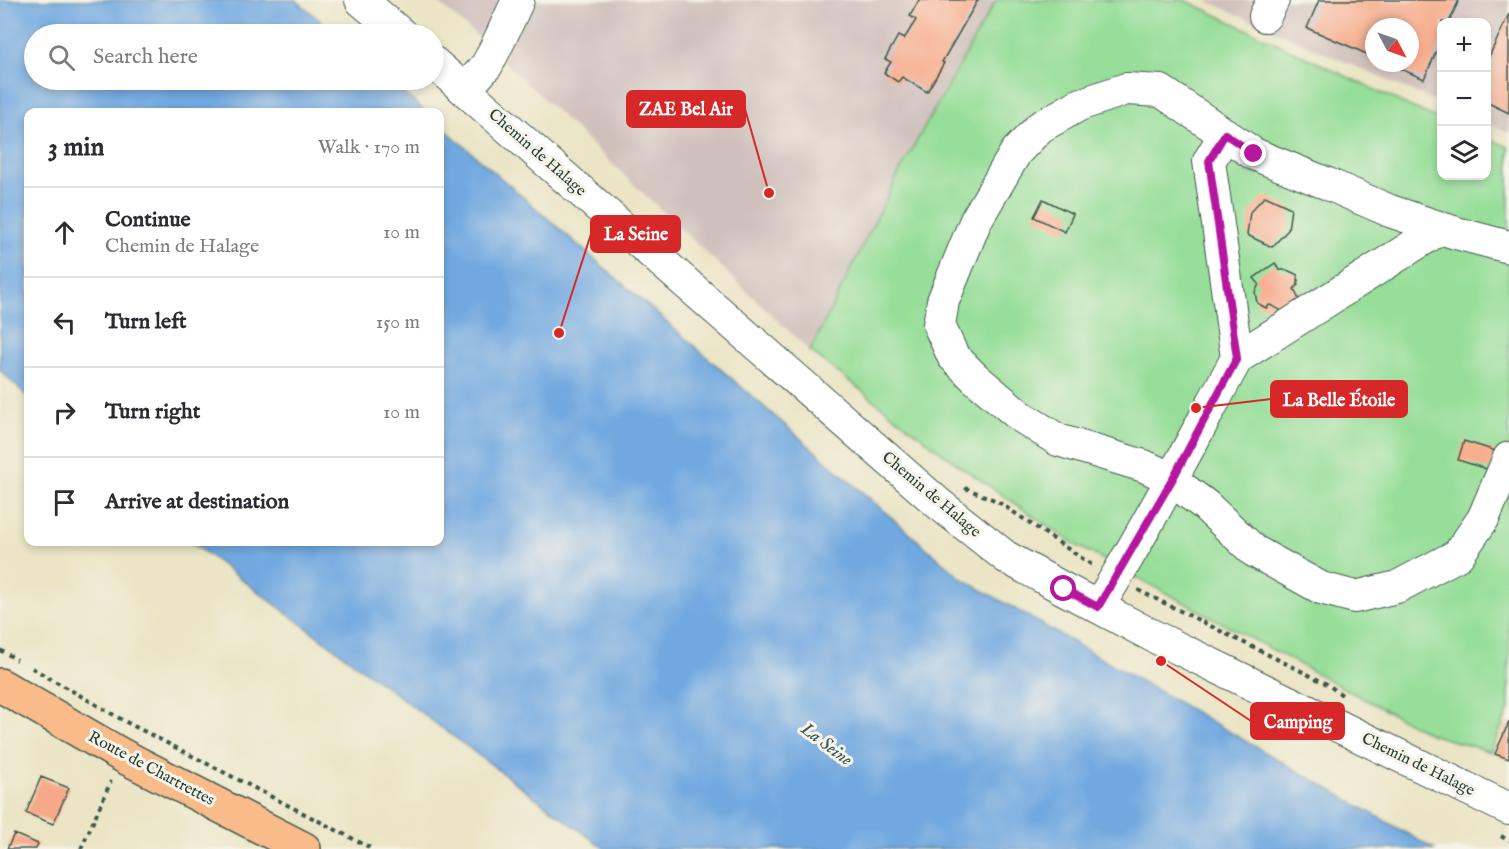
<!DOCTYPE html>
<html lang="en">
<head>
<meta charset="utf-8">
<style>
  body { margin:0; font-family:"IM FELL English",serif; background:#f7f7f7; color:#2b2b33 }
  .controls { position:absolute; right:18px; top:18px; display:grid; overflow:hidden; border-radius:12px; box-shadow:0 3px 9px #0003 }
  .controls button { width:54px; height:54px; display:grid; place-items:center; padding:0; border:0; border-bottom:2px solid #e1e1e2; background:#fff; color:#2b2b33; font:30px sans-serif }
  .compass { position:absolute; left:1365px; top:18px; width:54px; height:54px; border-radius:50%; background:#fff; box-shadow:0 3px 9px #0003; rotate:131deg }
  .stop { position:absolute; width:18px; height:18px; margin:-14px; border:4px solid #b5179e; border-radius:50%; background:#fff }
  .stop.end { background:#b5179e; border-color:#fff; box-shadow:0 2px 6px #0008 }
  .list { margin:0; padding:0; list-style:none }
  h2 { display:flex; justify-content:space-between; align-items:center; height:78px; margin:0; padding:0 24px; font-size:26px }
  h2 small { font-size:20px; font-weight:400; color:#7c7c81 }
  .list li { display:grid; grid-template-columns:39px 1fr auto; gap:18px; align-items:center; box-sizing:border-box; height:90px; padding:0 24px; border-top:2px solid #e1e1e2 }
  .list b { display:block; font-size:22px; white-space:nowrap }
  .list p { margin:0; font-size:20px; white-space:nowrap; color:#7c7c81 }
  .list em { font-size:20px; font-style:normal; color:#7c7c81 }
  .icon { flex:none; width:33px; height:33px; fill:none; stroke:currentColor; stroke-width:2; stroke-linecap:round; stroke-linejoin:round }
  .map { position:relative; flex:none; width:1509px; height:849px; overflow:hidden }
  .search { position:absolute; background:#fff; box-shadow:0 3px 9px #0003; left:24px; top:24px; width:420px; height:66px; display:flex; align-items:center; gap:15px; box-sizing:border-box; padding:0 21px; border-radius:33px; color:#7c7c81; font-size:22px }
  .panel { position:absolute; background:#fff; box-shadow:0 3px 9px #0003; left:24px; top:108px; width:420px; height:438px; border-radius:12px }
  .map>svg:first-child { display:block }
  .industrial { fill:#d0c0bc; fill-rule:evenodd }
  .green { fill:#96de99; stroke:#5a8e66; stroke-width:1.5 }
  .water { fill:#71a8e0; stroke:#48728a; stroke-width:1.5 }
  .building { fill:#f7a888 }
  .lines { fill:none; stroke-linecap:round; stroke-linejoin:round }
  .minor-casing { stroke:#3e564a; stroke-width:34 }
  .major-casing { stroke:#3e564a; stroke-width:36 }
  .path { stroke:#3e564a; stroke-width:4; stroke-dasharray:4.5 4.5; stroke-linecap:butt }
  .minor { stroke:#fff; stroke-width:32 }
  .major { stroke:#fabb8b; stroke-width:33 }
  .route { stroke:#b5179e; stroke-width:8 }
  .labels { text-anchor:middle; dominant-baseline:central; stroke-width:6; stroke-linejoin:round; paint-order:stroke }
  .street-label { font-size:16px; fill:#1f3d34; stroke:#f7f3e8 }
  .water-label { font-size:18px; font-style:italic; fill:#34585f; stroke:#f7f3e8 }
  .leader { fill:none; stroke:#d62828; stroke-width:2 }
  .callout-dot { fill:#d62828; stroke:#f7f3e8; stroke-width:2 }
  .callout { fill:#d62828; stroke:#d62828; stroke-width:2 }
  .callout-label { font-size:18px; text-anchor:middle; font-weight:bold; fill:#fff }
</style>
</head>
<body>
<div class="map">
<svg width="1509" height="849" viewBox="0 0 1509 849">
  <rect width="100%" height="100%" fill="#f7f3e8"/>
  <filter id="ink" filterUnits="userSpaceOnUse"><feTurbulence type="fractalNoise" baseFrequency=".0167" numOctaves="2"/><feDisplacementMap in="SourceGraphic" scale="12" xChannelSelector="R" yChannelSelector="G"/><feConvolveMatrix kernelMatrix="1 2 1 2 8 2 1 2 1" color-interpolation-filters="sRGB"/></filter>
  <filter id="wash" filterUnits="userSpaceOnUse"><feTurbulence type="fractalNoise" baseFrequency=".008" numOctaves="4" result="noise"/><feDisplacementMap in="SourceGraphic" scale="24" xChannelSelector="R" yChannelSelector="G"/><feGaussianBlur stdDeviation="1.35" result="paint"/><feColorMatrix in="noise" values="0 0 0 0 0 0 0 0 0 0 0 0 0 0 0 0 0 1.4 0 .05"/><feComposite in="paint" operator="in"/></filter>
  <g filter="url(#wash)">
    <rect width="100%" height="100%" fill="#ebe5c6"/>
    <!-- industrial -->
    <path class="industrial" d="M435 0H998L810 351 476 35Z
      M1205 0H1509V133L1487 123 1486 22H1442L1441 104ZM1374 27H1410V63H1374Z"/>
    <!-- green -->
    <path class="green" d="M996 0H1185L1409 106 1441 120 1442 176H1486L1487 138 1509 147V709L1491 752 1430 734 1076 545 958 465 810 351 901 169Z"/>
    <!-- water -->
    <path class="water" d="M0 0H296L336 34H34V80H388L426 112H28V397L0 370Z
      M440 125 961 578 1434 849H605L191 542H440Z"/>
    <g id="blocks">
      <!-- building -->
      <path class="building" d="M919 0H978L942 62 944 63 927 92 902 77 898 82 884 73 891 62 885 59 898 36 904 39 916 20 910 16Z
        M1319 0H1459L1449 22H1442V39L1424 79 1387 63H1410V27H1374V57L1307 28Z
        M1509 14V113L1486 102V63Z
        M1265 196 1291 208 1288 230 1272 247 1247 235 1250 212Z
        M1043 199 1073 214 1065 232 1034 217Z
        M1275 263 1279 270H1287L1298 275V285L1294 289 1299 300 1282 311 1270 305 1266 308 1257 303 1255 292 1259 284 1254 278Z
        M1464 441 1496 451 1490 470 1458 460Z
        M1509 722V759L1495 754Z
        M41 777 69 788 53 824 26 813Z
        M14 834 38 844 36 849H7Z"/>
    </g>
  </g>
  <g filter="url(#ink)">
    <use href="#blocks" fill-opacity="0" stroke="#3e564a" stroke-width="1.5"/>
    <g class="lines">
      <defs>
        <path id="minor" d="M361 0 401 34
          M1265 16 1273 0
          M434 63 939 504 1006 557 1064 589 1153 636 1509 809
          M465 90 487 65 500 39 518 0
          M1225 134 1209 161 1237 358 1441 228
          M1509 247 1456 233 1390 211 1328 184 1254 154 1161 91 1126 89 1079 105 1040 127 1016 152 976 220 943 301 939 325 953 356 975 378 1020 416 1058 440 1144 466 1166 476 1205 505 1254 551 1321 588 1355 597 1397 587 1458 555 1483 519 1509 458
          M1098 607C1148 526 1192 441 1237 358"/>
        <path id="major" d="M0 685 123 756 304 849"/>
      </defs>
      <!-- minor casing -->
      <use href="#minor" class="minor-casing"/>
      <!-- major casing -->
      <use href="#major" class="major-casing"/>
      <!-- path -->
      <path class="path" d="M965 488 997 501 1092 565
        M1138 590 1327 684 1342 695
        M0 650 17 660
        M32 668 128 723 373 849
        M1501 836 1509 841
        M81 849 111 781"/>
      <!-- minor -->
      <use href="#minor" class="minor"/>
      <!-- major -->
      <use href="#major" class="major"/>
    </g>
  </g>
  <g class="lines" filter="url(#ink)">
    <!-- route -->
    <path class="route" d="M1064 589 1098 607 1115 578 1172 480 1237 358 1209 161 1225 134 1254 154"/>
  </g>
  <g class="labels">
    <!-- street labels -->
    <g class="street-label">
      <text transform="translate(537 153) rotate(41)">Chemin de Halage</text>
      <text transform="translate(931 495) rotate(40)">Chemin de Halage</text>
      <text transform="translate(1418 765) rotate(26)">Chemin de Halage</text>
      <text transform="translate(151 769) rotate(28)">Route de Chartrettes</text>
    </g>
    <!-- water labels -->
    <g class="water-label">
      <text transform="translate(826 745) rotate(37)">La Seine</text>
    </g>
  </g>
  <!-- callouts -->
  <path class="leader" d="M769 193L745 109M559 333L591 234M1196 408L1271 399M1161 661L1251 721"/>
  <g class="callout-dot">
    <circle cx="769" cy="193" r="6"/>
    <circle cx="559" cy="333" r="6"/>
    <circle cx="1196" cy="408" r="6"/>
    <circle cx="1161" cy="661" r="6"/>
  </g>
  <g class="callout">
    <rect x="627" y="91" width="118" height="36" rx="6"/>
    <rect x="591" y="216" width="89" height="36" rx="6"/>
    <rect x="1271" y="381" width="136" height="36" rx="6"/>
    <rect x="1251" y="703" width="93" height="36" rx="6"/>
  </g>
  <g class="callout-label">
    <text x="686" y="115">ZAE Bel Air</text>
    <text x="636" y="240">La Seine</text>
    <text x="1339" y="406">La Belle Étoile</text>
    <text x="1298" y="728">Camping</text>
  </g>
</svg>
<div class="controls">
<button>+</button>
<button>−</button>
<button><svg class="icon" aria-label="layers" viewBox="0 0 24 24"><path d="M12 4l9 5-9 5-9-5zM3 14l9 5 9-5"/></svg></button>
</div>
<svg class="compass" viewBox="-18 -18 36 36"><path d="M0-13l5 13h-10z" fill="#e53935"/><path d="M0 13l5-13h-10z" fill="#7c7c81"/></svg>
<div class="stop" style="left:1064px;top:589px"></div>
<div class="stop end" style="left:1254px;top:154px"></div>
<div class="search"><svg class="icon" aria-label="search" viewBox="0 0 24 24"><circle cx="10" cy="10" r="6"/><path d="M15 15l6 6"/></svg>Search here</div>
<section class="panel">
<h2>3 min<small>Walk · 170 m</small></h2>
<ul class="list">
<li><svg class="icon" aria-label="ahead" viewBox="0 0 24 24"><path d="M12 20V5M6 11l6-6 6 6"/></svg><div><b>Continue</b><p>Chemin de Halage</p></div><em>10 m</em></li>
<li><svg class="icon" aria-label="left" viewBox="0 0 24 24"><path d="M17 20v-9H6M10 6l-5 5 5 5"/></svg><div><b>Turn left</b></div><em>150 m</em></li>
<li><svg class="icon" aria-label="right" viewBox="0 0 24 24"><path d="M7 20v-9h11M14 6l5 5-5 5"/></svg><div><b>Turn right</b></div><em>10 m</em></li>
<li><svg class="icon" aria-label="arrive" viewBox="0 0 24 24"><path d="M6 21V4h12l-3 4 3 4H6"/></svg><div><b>Arrive at destination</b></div></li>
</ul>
</section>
</div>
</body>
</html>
